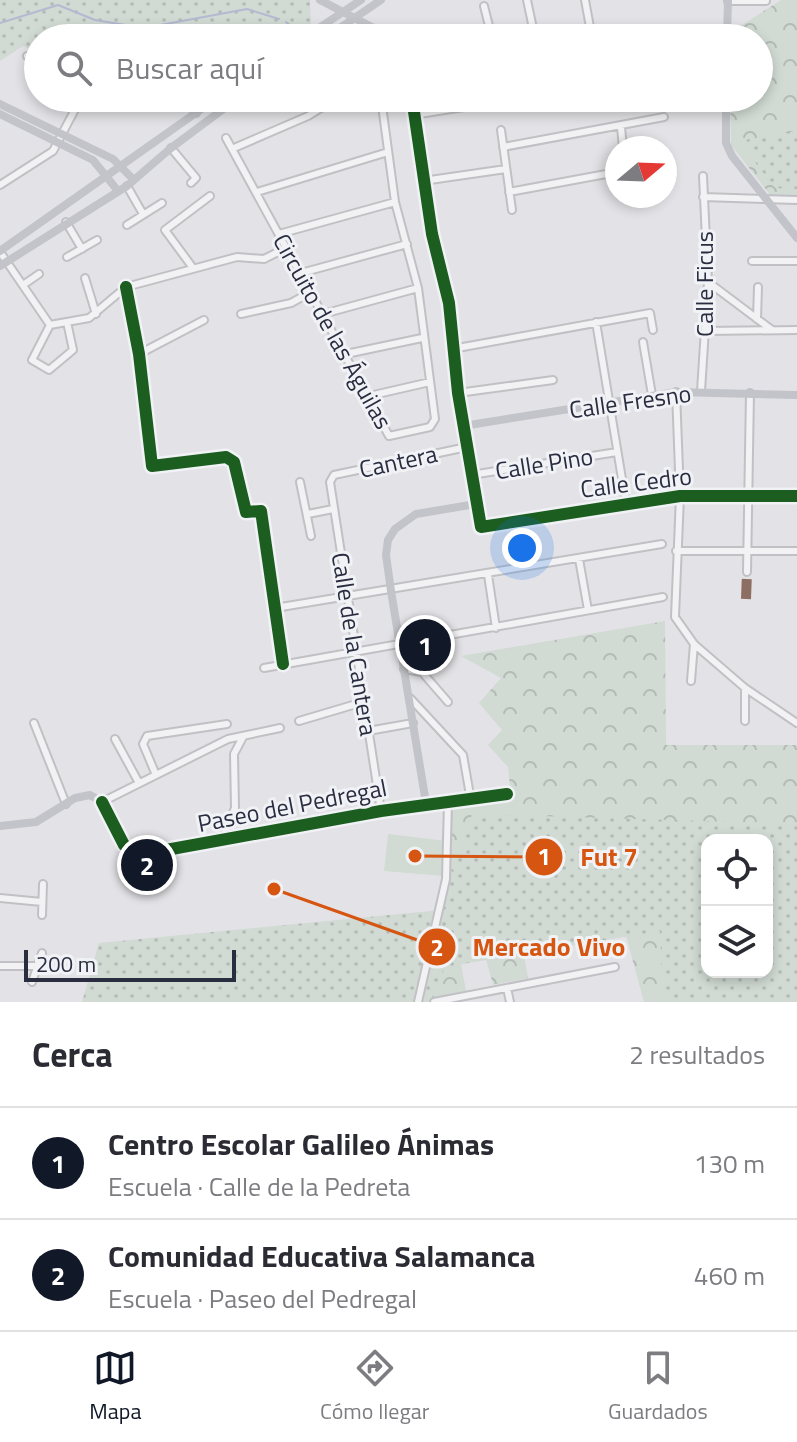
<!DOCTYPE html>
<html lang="es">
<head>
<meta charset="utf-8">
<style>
  body { margin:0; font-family:"Titillium Web",sans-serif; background:#f7f7f7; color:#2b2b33 }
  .controls { position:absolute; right:24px; bottom:24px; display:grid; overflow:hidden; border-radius:16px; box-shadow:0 4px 12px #0003 }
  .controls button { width:72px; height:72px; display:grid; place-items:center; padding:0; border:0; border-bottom:2px solid #e1e1e2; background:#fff; color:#2b2b33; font:40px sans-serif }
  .compass { position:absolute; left:605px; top:136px; width:72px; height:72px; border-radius:50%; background:#fff; box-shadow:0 4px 12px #0003; rotate:71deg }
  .scale { position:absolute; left:24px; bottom:20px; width:212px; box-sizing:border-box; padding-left:8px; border:4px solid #2a2d40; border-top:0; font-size:22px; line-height:28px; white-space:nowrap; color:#2a2d40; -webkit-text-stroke:6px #f1f2f6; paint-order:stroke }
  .you { position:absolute; left:522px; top:548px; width:28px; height:28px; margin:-20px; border:6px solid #fff; border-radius:50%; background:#1a73e8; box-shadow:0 0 0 12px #1a73e833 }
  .badge { display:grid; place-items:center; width:52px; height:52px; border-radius:50%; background:#111827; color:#fff; font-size:26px; font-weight:700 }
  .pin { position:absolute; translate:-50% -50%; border:4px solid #fff; box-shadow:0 2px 8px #0006 }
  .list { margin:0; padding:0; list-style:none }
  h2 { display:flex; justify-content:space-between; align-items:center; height:104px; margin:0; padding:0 32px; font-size:34px }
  h2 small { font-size:26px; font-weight:400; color:#7c7c81 }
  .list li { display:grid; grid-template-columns:52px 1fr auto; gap:24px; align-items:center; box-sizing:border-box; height:112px; padding:0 32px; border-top:2px solid #e1e1e2 }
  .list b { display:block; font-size:30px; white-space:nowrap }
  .list p { margin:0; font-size:26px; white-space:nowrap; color:#7c7c81 }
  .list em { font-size:26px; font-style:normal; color:#7c7c81 }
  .icon { flex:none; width:44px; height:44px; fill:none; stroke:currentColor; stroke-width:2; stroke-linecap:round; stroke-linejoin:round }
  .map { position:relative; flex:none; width:797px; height:1002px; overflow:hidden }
  .search { position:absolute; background:#fff; box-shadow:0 4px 12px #0003; left:24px; right:24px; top:24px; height:88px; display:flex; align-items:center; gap:20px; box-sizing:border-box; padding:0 28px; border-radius:44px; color:#7c7c81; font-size:30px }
  .sheet { height:328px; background:#fff }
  nav { display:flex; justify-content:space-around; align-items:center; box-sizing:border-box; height:112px; border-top:2px solid #e1e1e2; background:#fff; font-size:22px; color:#7c7c81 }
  nav a { display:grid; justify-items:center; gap:4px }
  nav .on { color:#111827 }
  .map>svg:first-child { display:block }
  .forest { fill:url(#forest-crowns); fill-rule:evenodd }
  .park { fill:url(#park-dots); fill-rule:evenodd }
  .garden { fill:#d1dad3 }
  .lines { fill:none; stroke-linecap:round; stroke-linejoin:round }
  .stream { stroke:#b3bad1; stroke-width:2 }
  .street-casing { stroke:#c1c1c5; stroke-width:10 }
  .street { stroke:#f2f2f4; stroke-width:6 }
  .secondary { stroke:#c3c4c9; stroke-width:8 }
  .quiet { stroke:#8d6e63; stroke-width:10; stroke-dasharray:20 10; stroke-linecap:butt }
  .cycleway-casing { stroke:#f1f2f6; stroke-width:17 }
  .cycleway { stroke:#1b5e20; stroke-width:12 }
  .labels { text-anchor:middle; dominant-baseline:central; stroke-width:6; stroke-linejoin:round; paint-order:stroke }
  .street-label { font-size:24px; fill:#2a2d40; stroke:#f1f2f6 }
  .leader { fill:none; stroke:#d55511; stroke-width:3 }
  .callout-dot { fill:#d55511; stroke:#f1f2f6; stroke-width:3 }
  .mark-label { font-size:24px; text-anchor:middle; font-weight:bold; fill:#fff }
  .callout-label { font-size:26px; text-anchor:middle; font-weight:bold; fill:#d55511; stroke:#f1f2f6; stroke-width:6; stroke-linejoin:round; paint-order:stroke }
</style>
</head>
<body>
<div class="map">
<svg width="797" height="1002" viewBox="0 0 797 1002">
  <defs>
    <pattern id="forest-crowns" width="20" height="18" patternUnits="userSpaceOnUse" patternTransform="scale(2)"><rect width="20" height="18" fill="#d1dad3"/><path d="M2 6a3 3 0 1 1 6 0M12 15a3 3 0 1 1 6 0" fill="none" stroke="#b4bbb6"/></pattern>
    <pattern id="park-dots" width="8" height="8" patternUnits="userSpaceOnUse" patternTransform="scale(2)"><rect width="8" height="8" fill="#d1dad3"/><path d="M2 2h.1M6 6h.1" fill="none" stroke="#b4bbb6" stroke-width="1.8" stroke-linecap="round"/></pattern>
  </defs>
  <rect width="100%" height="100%" fill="#e3e3e7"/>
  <!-- forest -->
  <path class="forest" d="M781 0H797V195L771 196 731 145 730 98H759V38H730V25H742Z
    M665 621 666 745H797V1002H644L625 932 524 955 528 978 493 985 486 959 461 964 466 991 421 1000 445 902 452 806 511 796 508 767 488 745 502 730 479 703 501 678 461 656ZM707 840H767V972H707Z"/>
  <!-- park -->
  <path class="park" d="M0 0H310L311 26 291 38H269L261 27 245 38H38V52L23 46 0 61Z
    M797 131V189L775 188 739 141Z
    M472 814 797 824V1002H663L660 931 445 967 430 1002H82L99 943 441 910ZM707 840H767V972H707Z"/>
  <!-- garden -->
  <path class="garden" d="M388 834 447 841 444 876 384 871Z"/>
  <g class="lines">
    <!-- stream -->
    <path class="stream" d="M286 22 296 30
      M0 23 58 5 95 20 144 28 247 9 279 19"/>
    <defs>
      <path id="street" d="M527 0 535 38
        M585 0 592 38
        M728 1H766
        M484 6 492 38
        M27 56 38 62
        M112 98H120
        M185 98 196 113
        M312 98 319 109
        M413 115 521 98
        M621 127 623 148
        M501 130 512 210
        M226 138 389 436 430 427 435 419 418 288 395 202 381 98
        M503 147 664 117
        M171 148 196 178 191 183
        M234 148 308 116 337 98
        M423 181 506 169
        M0 185 53 151 81 98
        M127 186 143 214
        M257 192 388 152
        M509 192 617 172
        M703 197 797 200
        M66 222 82 249
        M127 225 162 203
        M279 234 395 202
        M0 252 50 325
        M67 257 97 240
        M752 261H797
        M193 268 165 230 210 196
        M301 273 407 244
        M85 278 96 314
        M708 282 772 330
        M23 285 39 274
        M126 287 139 354 152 466 226 457 234 462 246 512 261 511 283 664
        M241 314 291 303 311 292
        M323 314 418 288
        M757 319 758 287
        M596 322 626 503
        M50 325 89 318 126 287 237 257 264 259 286 248
        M50 325 32 360 49 370 73 350 67 322
        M705 331 797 330
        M643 342 652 395
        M452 349 650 313 653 330
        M139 354 204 320
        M346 354 422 338
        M701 391 708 282 703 176
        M676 392 680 496 675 617 694 644 745 688 797 723
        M458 393 553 380
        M369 396 430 382
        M471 475 617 452
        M300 482 311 536
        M476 504 481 527 680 496H797
        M308 514 333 509
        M676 551H797
        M579 559 588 610
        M747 572 750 393
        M488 575 496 628
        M275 608 662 544
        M264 668 663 597
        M404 669 422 672 448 702
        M691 681 694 644
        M410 698 463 755 471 801
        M299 721 363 702
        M745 721V688
        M34 723 66 804
        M368 731 413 723
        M115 739 139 783
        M156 775 143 744 147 736 227 724
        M102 802 228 739 280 728
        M426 803 507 794
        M381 811 330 482 334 475 467 447
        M222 840 235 808 234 754 243 737
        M0 898 42 902
        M42 915 43 884
        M0 966H38
        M32 982 42 953
        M507 988 510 1002
        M418 1002 446 879 448 802
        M434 1002 615 967"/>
    </defs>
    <!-- street casing -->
    <use href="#street" class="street-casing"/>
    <!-- street -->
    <use href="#street" class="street"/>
    <!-- secondary -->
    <path class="secondary" d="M320 0 393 38
      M304 38 361 0
      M325 38 381 0
      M727 38 728 0
      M726 98V143L732 156 797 238
      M0 104 113 159 134 180
      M0 114 93 160 118 191
      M0 251 217 98
      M0 266 127 186 171 148 238 98
      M463 426 676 392 797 395
      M0 826 36 822 75 798 90 795 102 802 124 845 134 851 155 852 426 803 391 591 386 555 388 540 395 529 416 514 476 504 452 349 449 303 432 234 412 98"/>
    <!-- quiet -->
    <path class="quiet" d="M746 599 747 572"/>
    <defs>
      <path id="cycleway" d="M412 98 432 234 449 303 458 393 481 527 680 496H797
        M126 287 139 354 152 466 226 457 234 462 246 512 261 511 283 664
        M102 802 124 845 134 851 155 852 381 811 507 794"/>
    </defs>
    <!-- cycleway casing -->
    <use href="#cycleway" class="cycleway-casing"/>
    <!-- cycleway -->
    <use href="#cycleway" class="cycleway"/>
  </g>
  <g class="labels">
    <!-- street labels -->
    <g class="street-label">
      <text transform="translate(704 284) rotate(-90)">Calle Ficus</text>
      <text transform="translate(333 331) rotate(61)">Circuito de las Águilas</text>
      <text transform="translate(630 401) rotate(-8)">Calle Fresno</text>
      <text transform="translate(398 461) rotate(-12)">Cantera</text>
      <text transform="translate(544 463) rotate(-9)">Calle Pino</text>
      <text transform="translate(636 482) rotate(-7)">Calle Cedro</text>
      <text transform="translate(355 644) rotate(81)">Calle de la Cantera</text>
      <text transform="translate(292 805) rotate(-11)">Paseo del Pedregal</text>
    </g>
  </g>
  <!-- callouts -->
  <path class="leader" d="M415 856L544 857M274 889L437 947"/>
  <g class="callout-dot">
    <circle cx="415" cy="856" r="8"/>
    <circle cx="274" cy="889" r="8"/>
    <circle cx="544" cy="857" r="20"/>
    <circle cx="437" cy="947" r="20"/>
  </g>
  <g class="mark-label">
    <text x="544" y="865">1</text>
    <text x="437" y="956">2</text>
  </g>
  <g class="callout-label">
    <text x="609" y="866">Fut 7</text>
    <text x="549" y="956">Mercado Vivo</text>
  </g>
</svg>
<div class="controls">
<button><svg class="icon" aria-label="locate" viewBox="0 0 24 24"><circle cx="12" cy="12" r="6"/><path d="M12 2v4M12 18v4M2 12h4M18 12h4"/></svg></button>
<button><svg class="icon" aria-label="layers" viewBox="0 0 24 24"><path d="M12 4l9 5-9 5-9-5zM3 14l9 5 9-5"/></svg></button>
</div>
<svg class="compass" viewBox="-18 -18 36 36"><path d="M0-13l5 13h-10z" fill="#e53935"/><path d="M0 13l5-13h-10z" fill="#7c7c81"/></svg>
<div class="scale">200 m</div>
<div class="you"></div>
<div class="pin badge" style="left:425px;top:645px">1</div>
<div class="pin badge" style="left:147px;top:865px">2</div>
<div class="search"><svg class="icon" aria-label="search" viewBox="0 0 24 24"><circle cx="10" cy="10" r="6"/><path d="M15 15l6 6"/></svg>Buscar aquí</div>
</div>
<section class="sheet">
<h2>Cerca<small>2 resultados</small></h2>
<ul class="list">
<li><span class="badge">1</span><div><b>Centro Escolar Galileo Ánimas</b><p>Escuela · Calle de la Pedreta</p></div><em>130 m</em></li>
<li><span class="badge">2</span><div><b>Comunidad Educativa Salamanca</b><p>Escuela · Paseo del Pedregal</p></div><em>460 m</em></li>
</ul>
</section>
<nav>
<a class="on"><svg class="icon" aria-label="map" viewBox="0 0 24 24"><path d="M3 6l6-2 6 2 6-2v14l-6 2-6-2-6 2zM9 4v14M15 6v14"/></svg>Mapa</a>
<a><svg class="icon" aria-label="directions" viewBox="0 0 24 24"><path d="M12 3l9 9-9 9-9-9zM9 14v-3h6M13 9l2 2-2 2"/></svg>Cómo llegar</a>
<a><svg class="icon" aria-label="saved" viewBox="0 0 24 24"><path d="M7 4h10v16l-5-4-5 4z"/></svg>Guardados</a>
</nav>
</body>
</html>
